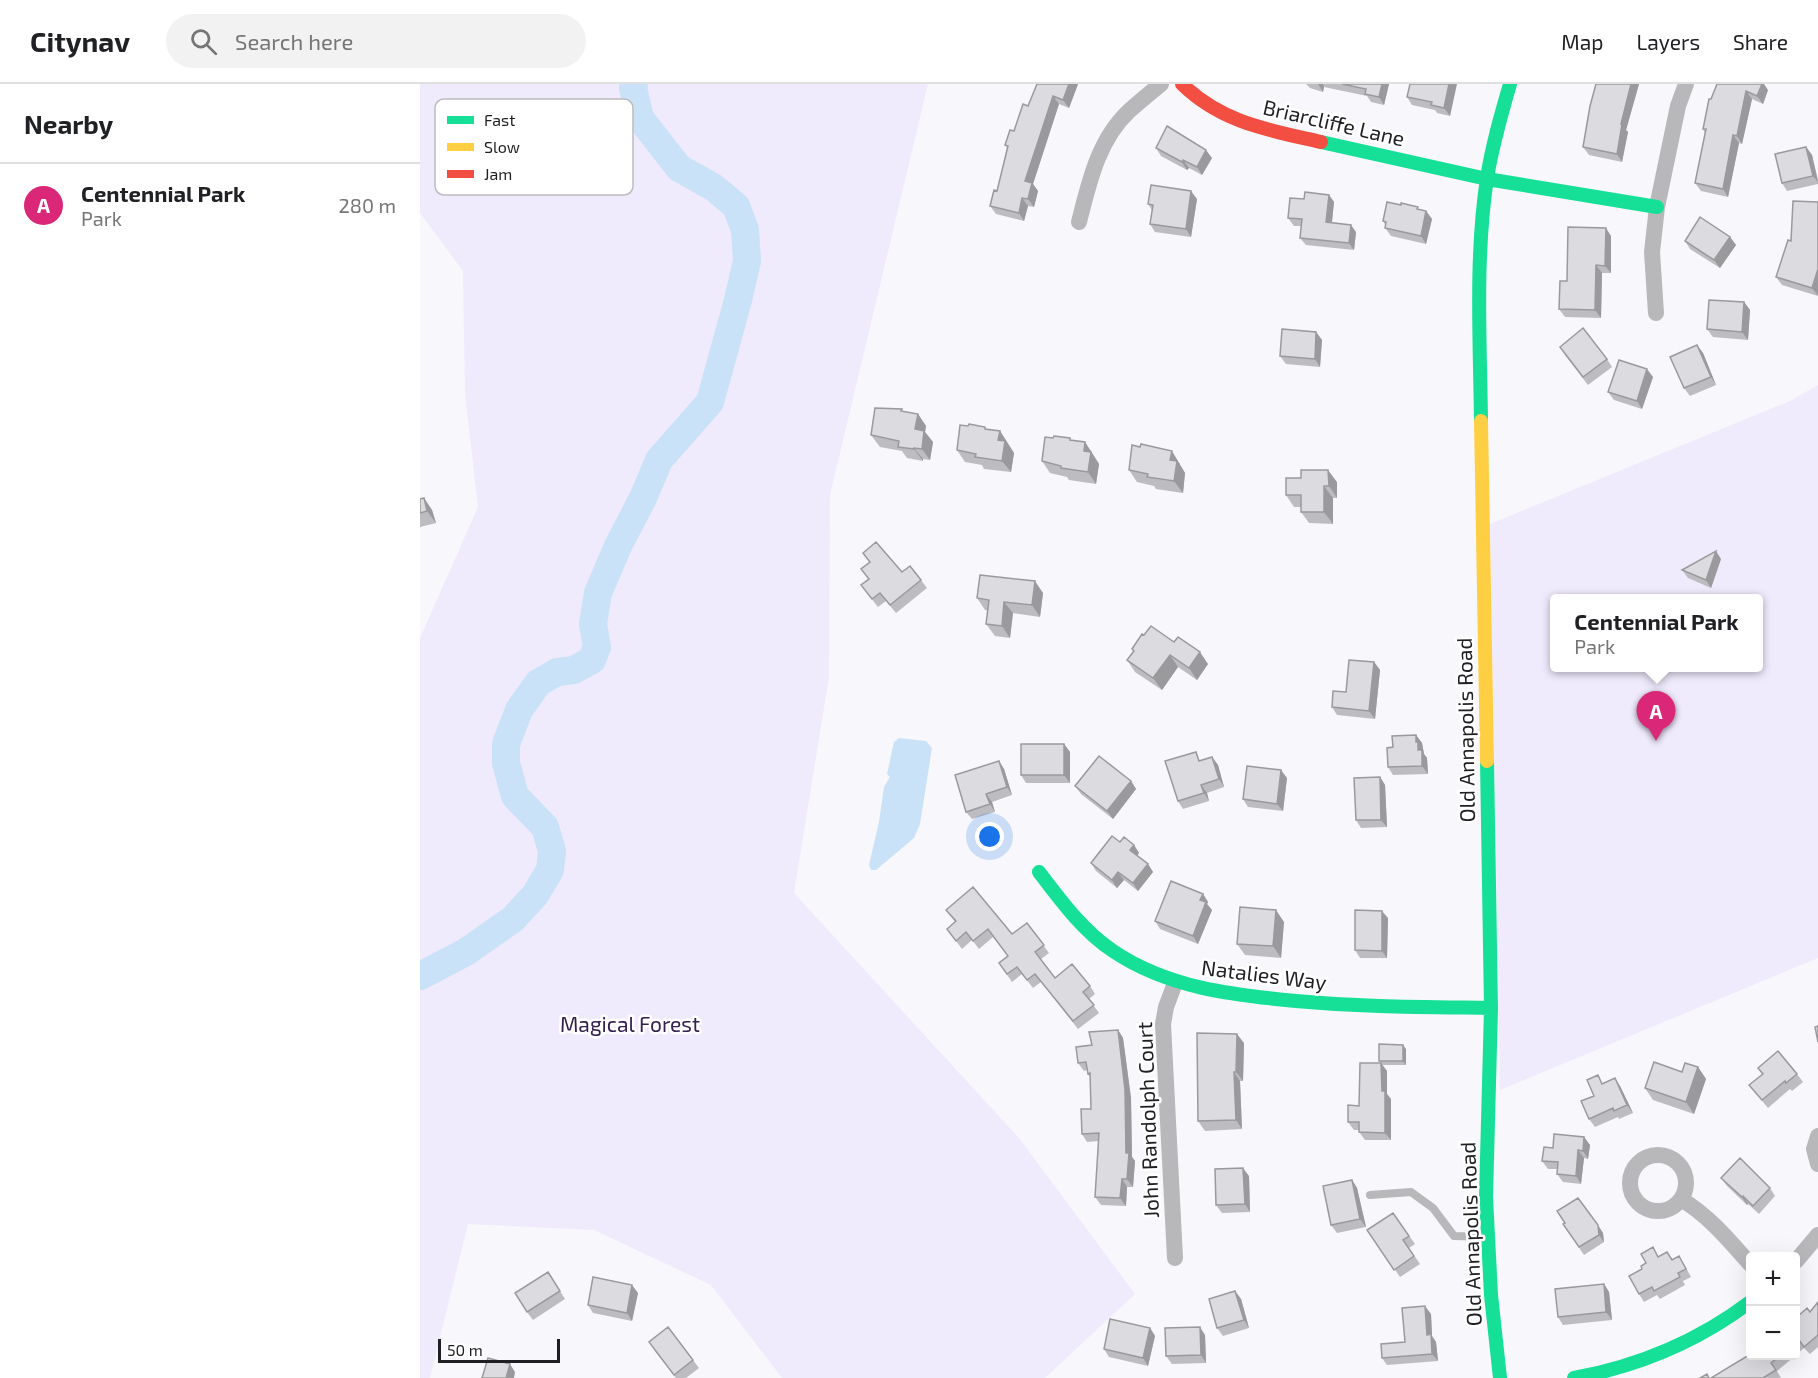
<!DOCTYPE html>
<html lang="en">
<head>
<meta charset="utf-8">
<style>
  body { margin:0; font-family:"Exo 2",sans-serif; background:#f2f2f2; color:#202124 }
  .controls { position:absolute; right:18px; bottom:18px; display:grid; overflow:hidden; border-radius:6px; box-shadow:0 6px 24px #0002 }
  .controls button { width:54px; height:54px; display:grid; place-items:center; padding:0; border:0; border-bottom:2px solid #e0e0e0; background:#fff; color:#202124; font:30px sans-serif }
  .scale { position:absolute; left:18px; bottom:15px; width:122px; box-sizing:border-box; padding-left:6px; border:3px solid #1f1e22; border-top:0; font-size:16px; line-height:21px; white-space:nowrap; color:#1f1e22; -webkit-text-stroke:4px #fff; paint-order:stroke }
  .you { position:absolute; left:570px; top:753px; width:21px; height:21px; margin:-15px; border:4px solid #fff; border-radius:50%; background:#1a73e8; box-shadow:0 0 0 9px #1a73e833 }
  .badge { display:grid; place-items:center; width:39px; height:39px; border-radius:50%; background:#db2777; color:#fff; font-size:20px; font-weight:700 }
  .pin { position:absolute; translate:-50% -50px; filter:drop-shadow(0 2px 3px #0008) }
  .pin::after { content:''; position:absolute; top:32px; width:21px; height:18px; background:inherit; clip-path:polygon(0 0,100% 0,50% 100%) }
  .popup { position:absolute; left:1130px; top:510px; width:213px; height:78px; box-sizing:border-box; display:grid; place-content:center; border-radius:6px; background:#fff; filter:drop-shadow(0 2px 4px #0005); font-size:20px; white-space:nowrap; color:#757577 }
  .popup b { font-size:22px; color:#202124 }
  .popup::after { content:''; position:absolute; left:50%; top:100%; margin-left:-12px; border:12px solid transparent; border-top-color:#fff }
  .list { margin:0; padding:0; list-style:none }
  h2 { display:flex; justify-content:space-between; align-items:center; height:78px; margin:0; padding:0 24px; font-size:26px }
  h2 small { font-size:20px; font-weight:400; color:#757577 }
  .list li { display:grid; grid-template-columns:39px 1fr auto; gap:18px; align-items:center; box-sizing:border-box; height:84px; padding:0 24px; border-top:2px solid #e0e0e0 }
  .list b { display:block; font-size:22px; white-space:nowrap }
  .list p { margin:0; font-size:20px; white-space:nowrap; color:#757577 }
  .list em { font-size:20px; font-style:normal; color:#757577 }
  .icon { flex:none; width:33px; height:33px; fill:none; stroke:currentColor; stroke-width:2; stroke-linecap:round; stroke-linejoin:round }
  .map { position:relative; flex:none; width:1398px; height:1294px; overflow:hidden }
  header { display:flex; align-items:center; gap:36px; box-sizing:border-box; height:84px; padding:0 30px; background:#fff; border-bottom:2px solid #e0e0e0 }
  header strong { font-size:28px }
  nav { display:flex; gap:33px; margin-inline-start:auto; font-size:21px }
  .search { width:420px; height:54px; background:#f2f2f2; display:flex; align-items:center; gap:15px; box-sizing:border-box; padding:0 21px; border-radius:33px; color:#757577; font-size:22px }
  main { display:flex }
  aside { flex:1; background:#fff }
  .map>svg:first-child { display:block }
  .green { fill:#f0eafd; fill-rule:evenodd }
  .water { fill:#c9e2f7 }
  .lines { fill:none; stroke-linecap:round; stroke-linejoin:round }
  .river { stroke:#c9e2f7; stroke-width:28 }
  .lane { stroke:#b8b7ba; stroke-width:8 }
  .street { stroke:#b8b7ba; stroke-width:16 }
  .fast { stroke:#16e098; stroke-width:14 }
  .slow { stroke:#ffcf43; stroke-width:14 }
  .jam { stroke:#f24e42; stroke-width:14 }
  .wall { fill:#bdbdc1 }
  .shaded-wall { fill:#9a9a9d }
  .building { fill:#dcdce0; stroke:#9a9a9d; stroke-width:1.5 }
  .labels { text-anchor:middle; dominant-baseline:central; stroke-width:5; stroke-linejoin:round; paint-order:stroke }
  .street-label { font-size:21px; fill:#1f1e22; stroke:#fff }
  .park-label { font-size:21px; fill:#342151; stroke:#fff }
  .key { fill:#fff; stroke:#bcbcbd; stroke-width:1.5 }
  .key-label { font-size:16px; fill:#1f1e22 }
</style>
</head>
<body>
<header>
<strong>Citynav</strong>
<div class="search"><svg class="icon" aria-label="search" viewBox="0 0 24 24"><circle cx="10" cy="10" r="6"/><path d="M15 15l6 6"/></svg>Search here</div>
<nav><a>Map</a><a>Layers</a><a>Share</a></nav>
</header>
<main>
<aside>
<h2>Nearby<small></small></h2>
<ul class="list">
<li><span class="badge">A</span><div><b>Centennial Park</b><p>Park</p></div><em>280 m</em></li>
</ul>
</aside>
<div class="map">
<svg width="1398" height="1294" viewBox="0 0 1398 1294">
  <rect width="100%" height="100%" fill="#f8f7fb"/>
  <!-- green -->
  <path class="green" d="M0 0H508L410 411 409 593 374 809 599 1054 715 1210 625 1294H362L291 1201 174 1146 48 1140 10 1294H0V554L58 423 45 311 43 187 0 129Z
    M1398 301V874L1080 1006 1070 440 1370 317ZM1134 514H1338V584H1134Z"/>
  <!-- water -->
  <path class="water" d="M479 654 506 657 512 664 500 740 494 754 456 786H451L449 781 459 738 464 703 470 693 467 690 474 658Z"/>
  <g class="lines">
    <!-- river -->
    <path class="river" d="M0 892 46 868 93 835 115 811 130 786 132 767 125 743 95 712 86 679V660L99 626 118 599 137 588 154 586 172 576 177 563 173 540 178 509 198 462 223 414 239 376 290 318 318 216 327 177 325 146 316 122 293 103 259 84 220 34 213 4 214 0"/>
    <!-- lane -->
    <path class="lane" d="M950 1111 991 1108 1013 1124 1034 1152 1067 1153"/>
    <!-- street -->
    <path class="street" d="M659 138C669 99 678 56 709 27 719 18 730 9 741 0
      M1236 229 1232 168 1237 123 1258 22 1266 0
      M1398 1052 1394 1065 1398 1080
      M1210 1099a28 28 0 1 1 56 0a28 28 0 1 1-56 0Z
      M1261 1115C1289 1132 1309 1156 1330 1180
      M755 1174 743 940 746 923 755 899
      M1376 1177 1398 1151"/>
    <!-- fast -->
    <path class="fast" d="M901 58 1067 95 1237 123
      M1061 337C1060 256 1055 174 1067 94 1072 62 1081 31 1090 0
      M1067 677 1071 924 1066 1113 1071 1211 1080 1294
      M619 788C641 817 663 847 693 867 748 904 812 911 876 917 941 923 1006 923 1071 924
      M1154 1294C1219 1282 1277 1258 1330 1218"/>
    <!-- slow -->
    <path class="slow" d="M1061 337 1067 677"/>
    <!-- jam -->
    <path class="jam" d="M762 0C802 39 849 46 901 58"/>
  </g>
  <!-- wall -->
  <path class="wall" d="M617 0H658L649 24 639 20 613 100 618 107 614 123 608 122 604 137 576 130 570 122 577 107 587 64 585 61 608 22Z
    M886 0H969L964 21 951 18 947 12 904 3 903 8 890 4Z
    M990 0H1036L1030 32 1017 29 1015 26 992 21 987 13Z
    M1176 0H1219L1206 46 1208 48 1202 78 1169 71 1163 63Z
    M1297 0 1348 6 1343 20 1332 15 1322 60 1319 59 1308 113 1281 107 1275 99 1285 49 1283 45 1291 15Z
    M1386 63 1392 71 1398 96V100L1367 107 1362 99Z
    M736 64 792 74 782 91 769 84 767 86 741 72Z
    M909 111 914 118 912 139 936 148 934 166 886 161 880 154 881 142H874L868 134 884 115Z
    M777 115 771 153 735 148 730 140 732 126 728 120Z
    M999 125 1006 127 1012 135 1006 160 971 152 965 144 966 142 963 137Z
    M1191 152V189H1182L1181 234 1145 233 1139 225 1147 197Z
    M1310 153 1316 161 1300 184 1270 165 1265 157Z
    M1368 156 1398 212 1362 201 1356 193Z
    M1324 218 1330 226 1328 256 1293 253 1287 245Z
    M896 248 902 256 900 283 866 280 860 272Z
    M1277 261 1283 269 1296 301 1270 312 1264 304Z
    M1145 271 1187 275 1192 283 1168 301Z
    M1233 293 1222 325 1194 316 1188 308Z
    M483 328 498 330 506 342 505 348 513 358 510 376 503 375V377L487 374 482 367 460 363 451 351Z
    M567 345 580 347 594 369 591 388 564 385 562 381 545 378 537 366Z
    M652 357 665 358 679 380 676 400 649 396 647 393 630 389 622 377Z
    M760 379V381L765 389 763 409 736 405 734 402 717 398 709 386Z
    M917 398V414H913V440L889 439 881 428V423H874L866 411Z
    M4 414 12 426 16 439 0 443V415Z
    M443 469 482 488 501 496 507 504 476 529 466 517 458 523 441 501 448 495 441 485 450 478Z
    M1301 475 1291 504 1268 494 1262 486Z
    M623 509 620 533 593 529 590 554 575 552 566 540 568 527 565 526 557 514Z
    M724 551 754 558 788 580 777 596 758 583 742 606 715 588 707 576 713 567 712 565Z
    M954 578 960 586 955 635 917 631 912 623Z
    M996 651 1002 659 1004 670 1007 674 1008 690 973 691 968 683 973 663Z
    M644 660 650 668V699H606L601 691Z
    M792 673 798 681 804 703 787 709 789 717 763 725 758 717 782 676Z
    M579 677 584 685 592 711 572 718 575 728 552 735 546 728Z
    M960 693 965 701 967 743 941 744 936 736Z
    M867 694 863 727 828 723 823 715Z
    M711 697 716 705 693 735 661 710 655 702Z
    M700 758 714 761 719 769 717 772 728 780 733 788 718 807 704 796 697 804 676 787 671 779Z
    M783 810 788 818 787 820 792 826 778 860 740 845 735 837Z
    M526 826 592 850 607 839 629 869 621 875 635 894 670 902 675 910 669 915 679 929 658 945 621 898 613 904 602 890 592 898 579 879 588 872 573 853 559 865 552 856 542 865 527 845 535 838Z
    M968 834 967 874H940L935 866Z
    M864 838 861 874 825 871 817 860Z
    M698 946 703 954 711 1014 712 1073 715 1077 713 1103H707L706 1122 681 1121 675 1113 679 1057 667 1058 662 1050 671 1025V994L668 990 667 986 664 987 658 979 672 961Z
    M824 959 823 997H820L822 1045 785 1047 778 1037Z
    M986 965V981H962L967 987V1010L971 1015V1056H945L939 1048V1046H934L928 1038 939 1022 961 979 959 977Z
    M1278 983 1286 995 1274 1030 1233 1016 1225 1004 1262 988Z
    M1338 984 1377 990 1383 998 1372 1007 1370 1005 1348 1024 1329 1001 1342 990Z
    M1184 999 1200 1002 1213 1029 1199 1035 1198 1033 1175 1043 1169 1035 1174 1012Z
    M1164 1053 1170 1061 1168 1075 1164 1074 1161 1100 1143 1098 1137 1090 1138 1085H1128L1122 1077 1133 1064Z
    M829 1092 830 1128 802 1129 796 1121Z
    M1301 1094 1350 1104 1355 1112 1339 1130 1328 1120 1327 1121 1307 1102Z
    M932 1096 937 1104 946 1143 917 1149 911 1141Z
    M973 1129 995 1160 989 1164 1000 1180 980 1193 947 1146Z
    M1145 1139 1183 1149 1184 1158 1164 1171 1143 1140Z
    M1247 1168 1253 1176 1264 1180 1271 1193 1263 1197 1265 1201 1240 1215 1237 1211 1224 1218 1219 1210 1222 1185 1239 1172Z
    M133 1196 145 1215 113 1236 107 1228Z
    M1184 1200 1189 1208 1192 1236 1143 1241 1138 1233Z
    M815 1207 821 1215 829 1244 803 1252 797 1244Z
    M218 1209 212 1237 173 1229 168 1221Z
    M1398 1218V1263L1390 1270 1384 1264 1376 1271V1234L1390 1228Z
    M1011 1230 1012 1252 1016 1258 1018 1277 967 1281 962 1274 985 1258Z
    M730 1244 735 1252 728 1282 689 1273 684 1265Z
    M785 1251 786 1279 752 1280 746 1272Z
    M234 1266 273 1276 279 1284 266 1294H256Z
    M1330 1272H1375L1357 1287 1361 1294H1291Z"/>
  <!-- shaded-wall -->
  <path class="shaded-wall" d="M649 0H658L649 24 643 16Z
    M898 0H903L904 3 903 8Z
    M962 0H969L964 21 959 13Z
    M1029 0H1037L1030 32 1024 24Z
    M1211 0H1219L1206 46 1208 48 1202 78 1197 70 1201 40Z
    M1339 0H1344L1348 6 1343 20 1337 12Z
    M1326 7 1332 15 1322 60 1317 52Z
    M633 12 639 20 613 100 618 107 614 123 608 115 605 97Z
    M1313 51 1319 59 1308 113 1303 105Z
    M1386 63 1392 71 1398 98 1393 92Z
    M786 66 792 74 782 91 777 83Z
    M763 76 769 84 767 86 762 78Z
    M771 107 777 115 771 153 766 145Z
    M909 111 914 118 911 146 906 138Z
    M602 114 608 122 604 137 599 129Z
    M1006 127 1012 135 1006 160 1001 152Z
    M931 141 936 148 934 166 929 159Z
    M1186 144 1191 152V189L1185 182Z
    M1310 153 1316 161 1300 184 1294 176Z
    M1176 181 1182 189 1181 234 1175 226Z
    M1398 185V212L1392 204Z
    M1324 218 1330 226 1328 256 1322 248Z
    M896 248 902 256 900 283 895 275Z
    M1277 261 1283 269 1296 301 1291 293Z
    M1227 285 1233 293 1222 325 1217 317Z
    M498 330 506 342 505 348 513 358 510 376 502 365 495 345Z
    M580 347 594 369 591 388 582 377 578 356Z
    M665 358 679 380 676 400 668 388 664 367Z
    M494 364 503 375V377L494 365Z
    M752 367 765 389 763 409 754 397 750 376Z
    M908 386 917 398V414L909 402Z
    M904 402 913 414V440L904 428Z
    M4 414 12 426 16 439 7 427Z
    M1296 467 1301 475 1291 504 1286 496Z
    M615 497 623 509 620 533 612 521Z
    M584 518 593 529 590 554 582 542Z
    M780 568 788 580 777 596 769 584Z
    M750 571 758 583 742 606 733 594Z
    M954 578 960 586 955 635 949 627Z
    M996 651 1002 659 1004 670 1007 674 1008 690 1002 682 996 658Z
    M644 660 650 668V699L644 691Z
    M792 673 798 681 804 703 799 695Z
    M579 677 584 685 592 711 587 703Z
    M861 686 867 694 863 727 857 720Z
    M960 693 965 701 967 743 961 736Z
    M711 697 716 705 693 735 687 727Z
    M781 701 787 709 789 717 784 709Z
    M566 710 572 718 575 728 570 720Z
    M714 761 719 769 715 774 710 766Z
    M728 780 733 788 718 807 713 799Z
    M698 788 704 796 697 804 692 796Z
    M783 810 788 818 787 820 792 826 778 860 773 852 780 816Z
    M856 826 864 838 861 874 853 862Z
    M962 827 968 834 967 874 962 867Z
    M698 946 703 954 711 1014 712 1073 715 1077 713 1103 707 1095Z
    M817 950 824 959 823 997 816 988Z
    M983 961 986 965V981L983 977Z
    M961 979 967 987V1010L971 1015V1056L965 1049 962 1007Z
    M1278 983 1286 995 1274 1030 1266 1018Z
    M814 988 820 997 822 1045 816 1036Z
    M1195 994 1200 1002 1213 1029 1207 1021Z
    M1164 1053 1170 1061 1168 1075 1163 1067Z
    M1158 1066 1164 1074 1161 1100 1156 1092Z
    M823 1084 829 1092 830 1128 825 1120Z
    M702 1095 707 1103 706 1122 700 1114Z
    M932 1096 937 1104 946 1143 940 1135Z
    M1323 1112 1328 1120 1327 1121 1322 1113Z
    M1178 1141 1183 1149 1184 1158 1179 1151Z
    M1184 1200 1189 1208 1192 1236 1186 1228Z
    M212 1201 218 1209 212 1237 207 1229Z
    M815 1207 821 1215 829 1244 824 1236Z
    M1005 1222 1011 1230 1012 1252 1016 1258 1018 1277 1012 1270 1007 1251Z
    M780 1243 785 1251 786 1279 781 1271Z
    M730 1244 735 1252 728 1282 723 1274Z
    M90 1280 95 1288 94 1294H86Z"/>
  <!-- building -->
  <path class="building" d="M617 0H649L643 16 633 12 605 97 612 99 608 115 602 114 599 129 570 122 574 106 577 107 588 62 585 61 590 46 594 47 603 20 608 22Z
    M922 0H962L959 13 945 10 946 5Z
    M990 0H1029L1024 24 1011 21 1012 18 987 13Z
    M1176 0H1211L1201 40H1202L1197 70 1163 63 1170 22Z
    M1297 0H1342L1337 12 1326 7 1317 52 1313 51 1303 105 1275 99 1286 45H1283L1289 15H1291Z
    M747 42 786 66 777 83 763 76 762 78 736 64Z
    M1386 63 1393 92 1362 99 1355 70Z
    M731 101 771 107 766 145 730 140 733 121 728 120Z
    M885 108 909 111 906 138 931 141 929 159 880 154 882 135 868 134 870 114 884 115Z
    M1373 117 1398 118V185L1392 204 1356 193 1368 156 1371 157Z
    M967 118 981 121V119L998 123 997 125 1006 127 1001 152 965 144 966 138 963 137Z
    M1280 133 1310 153 1294 176 1265 157Z
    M1148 143 1186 144 1185 182 1176 181 1175 226 1139 225 1140 197H1147Z
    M1289 216 1324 218 1322 248 1287 245Z
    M1163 244 1187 275 1163 293 1140 263Z
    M862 245 896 248 895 275 860 272Z
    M1277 261 1291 293 1264 304 1250 273Z
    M1199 276 1227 285 1217 317 1188 308Z
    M455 324 482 325 481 327 498 330 495 345 504 347 502 365 494 364V365L478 363 479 357 451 351Z
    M549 340 565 343V345L580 347 578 356 585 357 582 377 555 373 556 370 537 366 540 341 548 342Z
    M634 352 650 354V356L665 358 664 367 671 368 668 388 641 384V382L622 377 625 353 633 354Z
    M721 360 752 367 750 376 757 377 754 397 727 393 728 390 709 386 712 361 720 363Z
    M881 386H908L909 402H904V428H881V411H866V394H881Z
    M4 414 7 427 0 429V415Z
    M456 458 482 488 490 482 501 496 470 521 460 509 452 515 441 501 449 495 441 485 450 478 443 469Z
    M1296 467 1286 496 1262 486Z
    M560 491 615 497 612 521 584 518 582 542 566 540 569 516 557 514Z
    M731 542 754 558 758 553 780 568 769 584 750 571 733 594 707 576 714 567 712 565 722 550 724 551Z
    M929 576 954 578 949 627 912 623 913 607 926 608Z
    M996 651V658H998V666H1002V682L968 683 967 664 973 663 972 652Z
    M601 660H644V691H601Z
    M776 668 779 677 792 673 799 695 781 701 784 709 758 717 745 677Z
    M679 672 711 697 687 727 655 702Z
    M579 677 587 703 566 710 570 720 546 728 535 691Z
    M827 682 861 686 857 720 823 715Z
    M960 693 961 736H936L934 694Z
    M692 752 700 758 704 753 714 761 710 766 728 780 713 799 698 788 692 796 671 779Z
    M751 797 783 810 780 816 786 818 773 852 735 837Z
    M553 803 592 850 607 839 624 861 615 868 635 894 652 880 670 902 663 908 674 921 653 937 615 890 607 896 597 883 587 890 579 879 588 872 568 845 553 857 546 848 536 857 527 845 536 837 526 826Z
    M820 823 856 826 853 862 817 860Z
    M935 826 962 827V867L935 866Z
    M1398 942V958L1395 943Z
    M698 946 705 1006 706 1069H709L707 1095H702L700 1114 675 1113 679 1049 662 1050 661 1025H671L670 989 668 990 666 978 658 979 656 963 672 961 669 948Z
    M777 949 817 950 816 988H814L816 1036 778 1037Z
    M959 960 983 961V977H959Z
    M1358 967 1377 990 1366 999 1365 997 1342 1016 1329 1001 1343 990 1338 984Z
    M1234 978 1262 988 1265 979 1278 983 1266 1018 1225 1004Z
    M940 979H961L962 1007H965V1049L939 1048V1038H928V1021L939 1022Z
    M1178 991 1182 1000 1195 994 1207 1021 1194 1027 1193 1024 1169 1035 1161 1017 1174 1012 1167 996Z
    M1134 1050 1164 1053 1163 1067 1158 1066 1156 1092 1137 1090 1138 1078 1122 1077 1124 1063 1133 1064Z
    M1320 1074 1350 1104 1333 1122 1323 1112 1322 1113 1301 1094Z
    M823 1084 825 1120 796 1121 795 1085Z
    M932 1096 940 1135 911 1141 903 1102Z
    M1158 1114 1178 1141 1179 1151 1159 1163 1143 1140 1145 1139 1137 1127Z
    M973 1129 989 1152 983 1156 994 1172 974 1186 947 1146Z
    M1233 1163 1238 1173 1247 1168 1252 1176 1259 1172 1266 1185 1258 1189 1260 1193 1234 1207 1232 1203 1219 1210 1209 1192 1222 1185 1221 1182 1226 1179 1221 1170Z
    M128 1188 140 1207 107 1228 95 1209Z
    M173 1193 212 1201 207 1229 168 1221Z
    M1184 1200 1186 1228 1138 1233 1135 1205Z
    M815 1207 824 1236 797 1244 789 1215Z
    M1398 1218V1251L1384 1263 1379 1256 1376 1259V1234L1387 1224 1390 1228Z
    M1005 1222 1007 1251 1011 1250 1012 1270 962 1274 961 1260 985 1258 982 1224Z
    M690 1235 730 1244 723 1274 684 1265Z
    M248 1243 273 1276 254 1291 229 1258Z
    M780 1243 781 1271 746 1272 745 1244Z
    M1330 1267V1272H1360L1351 1279 1356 1286 1343 1294H1291L1329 1271 1327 1269Z
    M68 1274 90 1280 86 1294H62Z
    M1287 1290 1289 1294H1280Z"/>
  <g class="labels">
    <!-- street labels -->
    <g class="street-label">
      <text transform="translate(914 38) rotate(13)">Briarcliffe Lane</text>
      <text transform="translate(1045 646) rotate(-91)">Old Annapolis Road</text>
      <text transform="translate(844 890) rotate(7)">Natalies Way</text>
      <text transform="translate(727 1036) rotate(-92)">John Randolph Court</text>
      <text transform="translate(1050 1150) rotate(-92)">Old Annapolis Road</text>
    </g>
    <!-- park labels -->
    <g class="park-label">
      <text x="210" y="939">Magical Forest</text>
    </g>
  </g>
  <!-- legend -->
  <rect x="15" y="15" width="198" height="96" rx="9" class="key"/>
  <rect x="27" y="32" width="27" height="8" fill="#16e098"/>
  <rect x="27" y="59" width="27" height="8" fill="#ffcf43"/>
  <rect x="27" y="86" width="27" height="8" fill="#f24e42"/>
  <g class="key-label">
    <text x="64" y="42">Fast</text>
    <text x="64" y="69">Slow</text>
    <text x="64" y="96">Jam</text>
  </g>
</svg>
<div class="controls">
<button>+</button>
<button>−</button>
</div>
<div class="scale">50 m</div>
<div class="you"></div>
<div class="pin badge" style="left:1236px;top:657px">A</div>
<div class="popup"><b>Centennial Park</b>Park</div>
</div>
</main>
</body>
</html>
